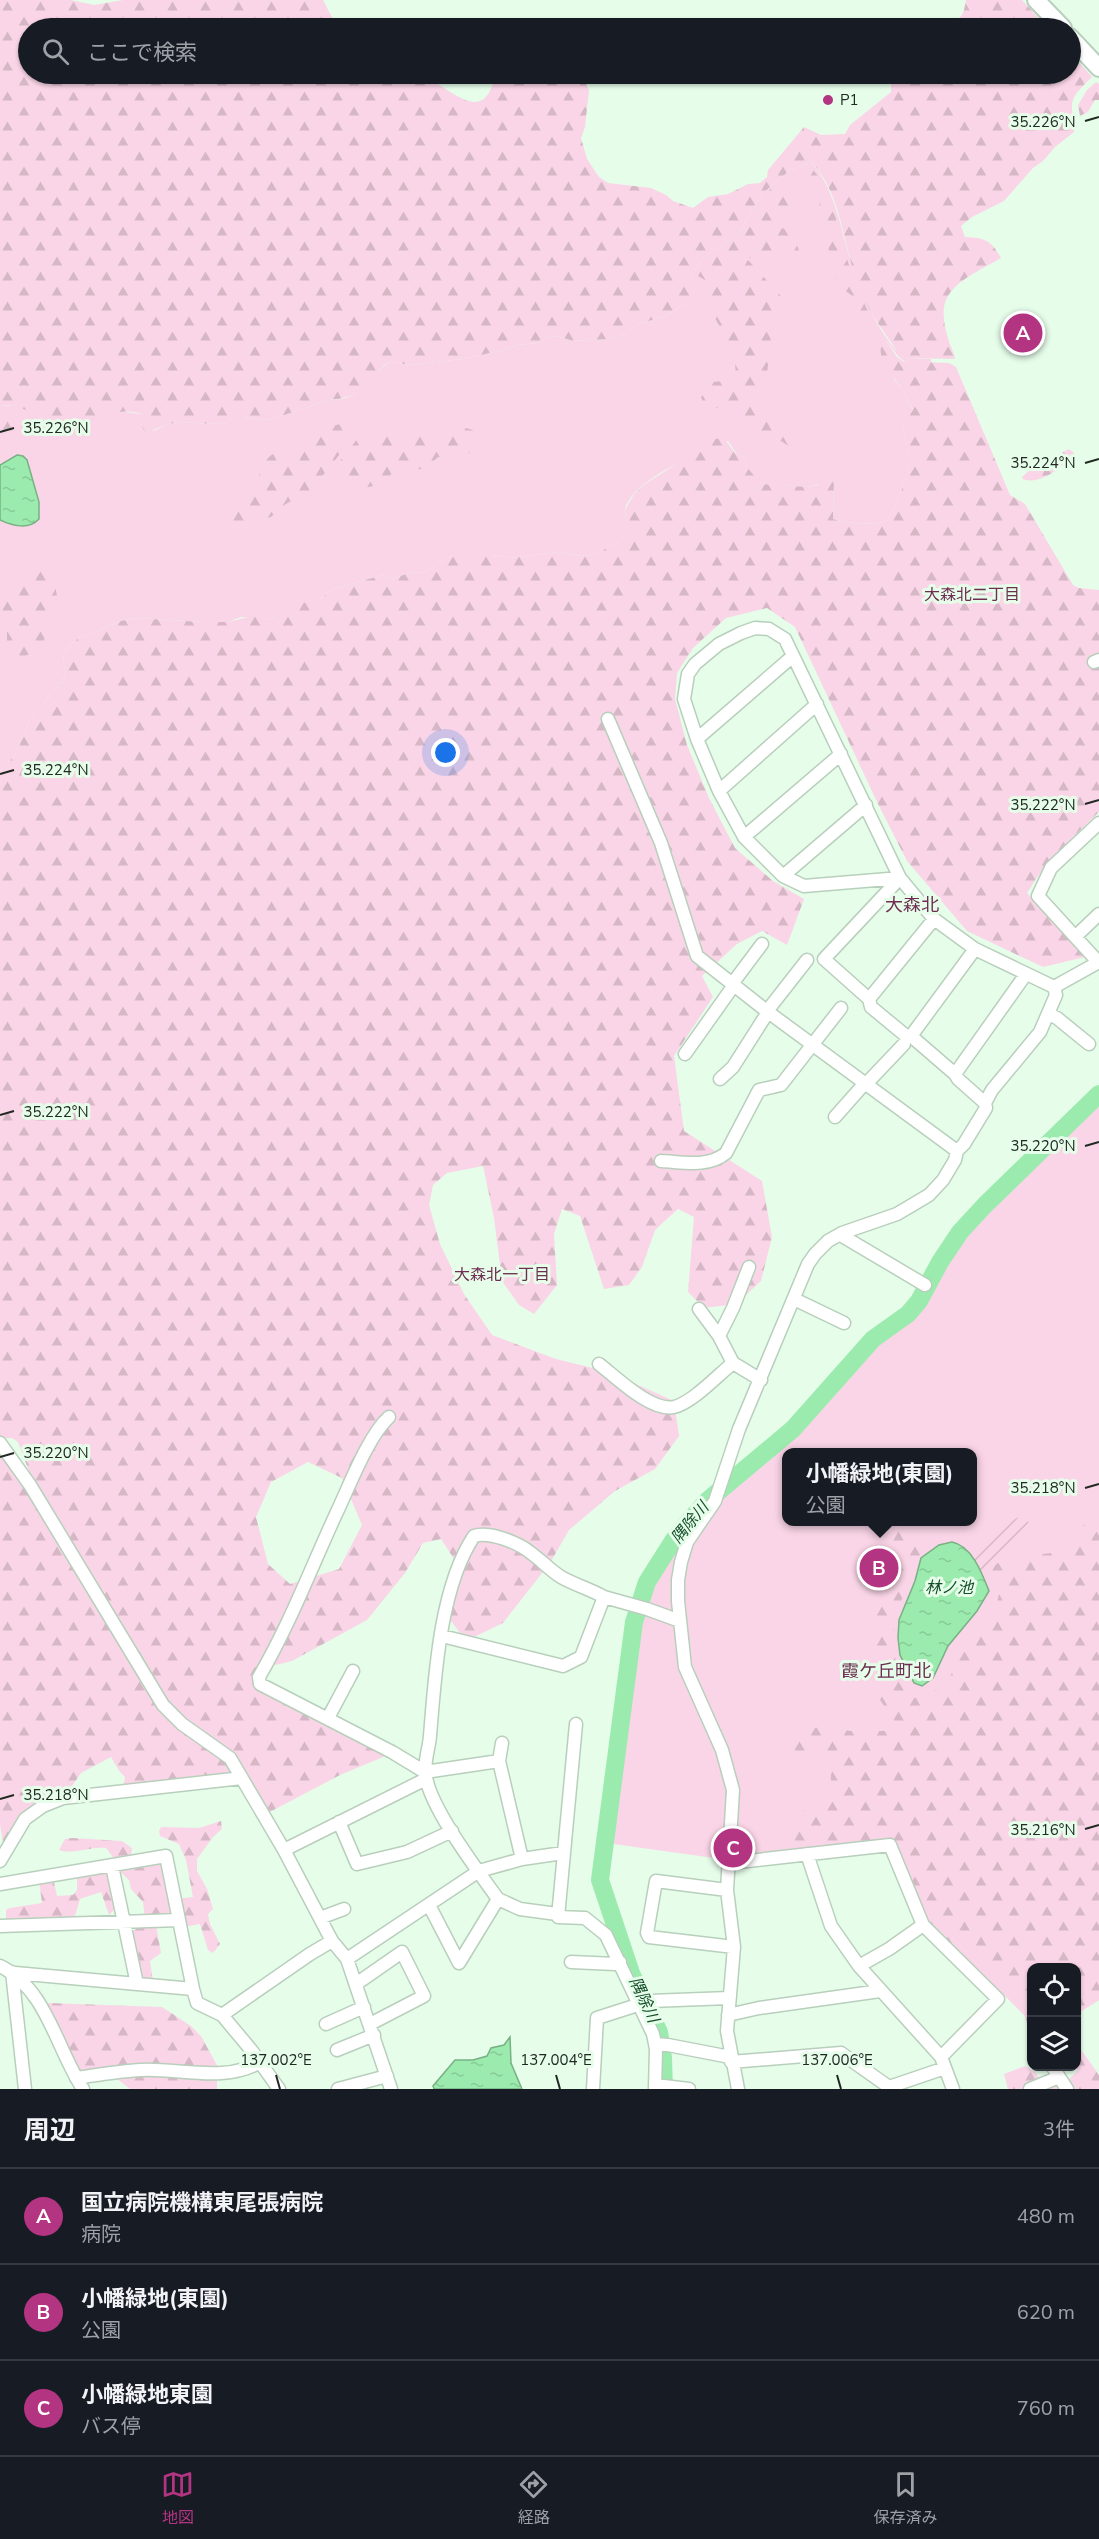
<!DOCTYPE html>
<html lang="ja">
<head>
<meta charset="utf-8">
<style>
  body { margin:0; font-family:"Nunito Sans","Noto Sans JP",sans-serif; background:#242831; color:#f1f3f6 }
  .controls { position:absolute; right:18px; bottom:18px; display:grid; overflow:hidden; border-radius:12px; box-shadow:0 2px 4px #0004 }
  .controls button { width:54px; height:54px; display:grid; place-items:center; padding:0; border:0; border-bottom:2px solid #363941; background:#171b24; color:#f1f3f6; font:30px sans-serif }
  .you { position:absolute; left:446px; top:753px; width:21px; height:21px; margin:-15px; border:4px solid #fff; border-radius:50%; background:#1a73e8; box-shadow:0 0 0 9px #1a73e833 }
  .badge { display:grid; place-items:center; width:39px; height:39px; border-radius:50%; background:#b33481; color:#fff; font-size:20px; font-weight:700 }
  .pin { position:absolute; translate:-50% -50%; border:3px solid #fff; box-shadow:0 2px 6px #0006 }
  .popup { position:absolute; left:782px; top:1448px; width:195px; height:78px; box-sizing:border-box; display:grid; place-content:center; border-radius:12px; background:#171b24; filter:drop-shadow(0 2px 4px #0005); font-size:20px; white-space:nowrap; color:#9ea1a6 }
  .popup b { font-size:22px; color:#f1f3f6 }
  .popup::after { content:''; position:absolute; left:50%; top:100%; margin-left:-12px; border:12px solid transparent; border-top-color:#171b24 }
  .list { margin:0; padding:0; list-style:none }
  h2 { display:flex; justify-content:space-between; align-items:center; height:78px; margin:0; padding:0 24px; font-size:26px }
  h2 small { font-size:20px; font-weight:400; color:#9ea1a6 }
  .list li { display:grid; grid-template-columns:39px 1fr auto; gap:18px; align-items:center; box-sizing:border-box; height:96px; padding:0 24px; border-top:2px solid #363941 }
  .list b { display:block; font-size:22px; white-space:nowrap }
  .list p { margin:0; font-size:20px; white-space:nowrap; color:#9ea1a6 }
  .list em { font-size:20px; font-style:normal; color:#9ea1a6 }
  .icon { flex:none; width:33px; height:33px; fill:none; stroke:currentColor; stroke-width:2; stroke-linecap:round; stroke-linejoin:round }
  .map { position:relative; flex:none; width:1099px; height:2089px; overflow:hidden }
  .search { position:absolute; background:#171b24; box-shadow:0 2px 4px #0004; left:18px; right:18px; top:18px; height:66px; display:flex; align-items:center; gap:15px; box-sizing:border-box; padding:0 21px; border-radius:33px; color:#9ea1a6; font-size:22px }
  .sheet { height:366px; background:#171b24 }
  nav { display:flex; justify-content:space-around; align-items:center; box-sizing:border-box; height:84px; border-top:2px solid #363941; background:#171b24; font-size:16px; color:#9ea1a6 }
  nav a { display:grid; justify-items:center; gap:3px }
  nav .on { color:#b33481 }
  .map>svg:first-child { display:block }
  .green { fill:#fad5e7; fill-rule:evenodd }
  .forest { fill:url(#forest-firs); fill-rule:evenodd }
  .garden { fill:url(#garden-furrows) }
  .water { fill:url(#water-ripples); stroke:#77b184; stroke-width:1.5 }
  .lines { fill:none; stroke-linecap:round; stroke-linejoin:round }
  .river { stroke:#9cebae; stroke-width:18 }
  .minor-casing { stroke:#b8cfbc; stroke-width:15 }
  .secondary-casing { stroke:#b8cfbc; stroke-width:20 }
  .minor { stroke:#fff; stroke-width:12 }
  .secondary { stroke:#fff; stroke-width:16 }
  .ticks { fill:none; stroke:#202922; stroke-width:2 }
  .poi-dot { fill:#b33481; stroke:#e6fdea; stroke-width:2 }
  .labels { text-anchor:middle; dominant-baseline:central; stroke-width:6; stroke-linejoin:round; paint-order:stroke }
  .poi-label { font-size:15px; fill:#202922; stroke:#e6fdea; text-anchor:start }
  .neighbourhood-label { font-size:16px; fill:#6d2e51; stroke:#e6fdea }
  .water-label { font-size:16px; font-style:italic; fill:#144e28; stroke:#e6fdea }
  .quarter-label { font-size:18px; fill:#6d2e51; stroke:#e6fdea }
  .ticks-label { font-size:15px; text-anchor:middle; fill:#202922; stroke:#e6fdea; stroke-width:6; stroke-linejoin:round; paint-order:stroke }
</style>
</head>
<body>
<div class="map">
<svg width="1099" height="2089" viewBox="0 0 1099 2089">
  <defs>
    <pattern id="forest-firs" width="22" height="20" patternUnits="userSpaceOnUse" patternTransform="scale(1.5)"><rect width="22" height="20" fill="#fad5e7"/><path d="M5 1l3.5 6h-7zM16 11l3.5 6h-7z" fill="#d6b7c6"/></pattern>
    <pattern id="garden-furrows" width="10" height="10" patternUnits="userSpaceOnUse" patternTransform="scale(1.5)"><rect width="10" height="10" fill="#fad5e7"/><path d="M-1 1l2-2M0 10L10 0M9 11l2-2" fill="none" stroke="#d6b7c6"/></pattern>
    <pattern id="water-ripples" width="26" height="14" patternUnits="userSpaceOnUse" patternTransform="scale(1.5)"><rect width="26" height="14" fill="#9cebae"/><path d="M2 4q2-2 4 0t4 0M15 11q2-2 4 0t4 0" fill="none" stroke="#86ca95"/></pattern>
  </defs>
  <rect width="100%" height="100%" fill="#e6fdea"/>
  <!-- green -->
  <path class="green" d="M811 162C834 188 840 224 849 256 858 288 879 336 904 358L931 359V363C894 362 905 362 883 337L894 379 903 390 913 411 903 417C902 432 908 445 909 459 910 474 895 508 887 521 873 526 847 523 833 519L834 480 808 487 760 484 746 466 743 456 736 453 728 441C701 452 632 479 625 510 624 514 627 520 626 524 626 529 624 533 622 538L596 555 579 556 559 552 511 558 492 555H453L424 572 409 573 392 579 383 575 332 589 318 601 283 611 270 619 241 617 228 622H202L136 618 121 621 76 640 63 653 65 673 62 685 55 690 29 721 16 754 0 771V406H20L47 421 119 411 147 415 153 431 169 424 184 422 211 424 228 422 233 417H242L269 420 333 399C359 402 372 374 390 361L408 365 463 359 508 349 516 345 539 343 547 337 557 336 573 341 610 339 623 335 635 325 666 316 684 304 692 277 698 265 703 258 728 242 740 231 762 194 789 171Z
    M1099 1091V2000L1077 2013 1076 1968H1032L1031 2022 1000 1991 954 1953 882 1838 714 1858 606 1843 632 1643 643 1594 675 1542 728 1479 789 1434 879 1337 929 1301 928 1283 933 1264 957 1231 994 1191ZM786 1452H972V1522H786Z"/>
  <!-- forest -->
  <path class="forest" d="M0 0H71L94 5 123 0H323L336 25 342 28H28V74H403C412 75 422 75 431 80 455 93 486 125 495 74H573L584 79 589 90 585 127 581 138 587 159 599 177 608 183 651 188 666 195 673 201 693 208 708 197 728 194 748 184 760 183 767 177 768 170 804 127 821 135 845 134 850 125 891 92V81L895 77V74H1070L1071 53 1092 77C1075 94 1066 100 1076 125L1074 132 1055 147 1043 161 1033 168 1004 201 972 217 961 226 965 237C985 238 991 240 1001 258 949 287 929 294 955 357L954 359 904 358 899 354C883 330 866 309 857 282 843 244 841 192 811 162L789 171 762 194 740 231 728 242 703 258 698 265 692 277 689 296 684 304 666 316 635 325 623 335 610 339 573 341 557 336 547 337 539 343 516 345 508 349 463 359 408 365 390 361C378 369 379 372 371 382 364 391 344 400 333 399L269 420 242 417H233L228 422 211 424 184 422 169 424 145 433 142 426 147 416C116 402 91 425 61 423 37 422 26 402 0 406Z
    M966 0H1022L1048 28H928C946 14 961 34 966 0Z
    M1096 82 1099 84V100H1095L1088 112 1080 116 1078 105 1087 90Z
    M810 167C831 185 838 230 846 256 854 282 864 305 877 328L869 327 860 316 854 297 840 287 836 277 821 221 819 194 813 180 796 179 786 189 787 201 798 240C778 217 777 222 748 224 751 218 753 211 756 206 766 190 791 169 810 167Z
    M777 225C787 229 797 241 799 251L774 253 764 263H758L749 257 722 250 737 239 747 227Z
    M716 253 748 260 781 296 782 302 769 324 771 335 767 375 759 400C768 422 799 419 802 446L794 450C786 444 778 438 768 436 758 434 752 435 744 429L745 421 720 408 705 407 701 397 707 391 711 382 726 381 736 375 734 352 716 320 705 280 698 276 706 260Z
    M883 336 897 357 903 361 949 363 956 367 1010 495 1025 504 1073 585 1079 588 1099 590V812L1048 861 1027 893 1085 957 1043 967 967 931 907 861 878 804 795 627 767 608 726 618 693 648 677 673 675 699 687 745 709 798 735 848 773 881 804 899 787 945 762 931 737 944 702 976 713 997 674 1056 684 1131 762 1181 772 1237 761 1281 736 1304 704 1308 688 1292 694 1217 678 1209 655 1230 642 1267 629 1285 604 1289 580 1216 562 1209 554 1234 557 1285 534 1314 519 1305 502 1281 494 1218 483 1166 447 1173 433 1185 429 1205 440 1244 464 1294 492 1335 556 1359 609 1372 674 1401 679 1436 655 1469 615 1491 569 1530 550 1563 503 1623 466 1641 448 1617V1590L454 1559 441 1539 423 1543 405 1573 367 1620 292 1661 259 1669 255 1679 388 1755 340 1775 266 1814 243 1776 174 1712 35 1487 18 1442 12 1438H0V771L16 754 29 721 55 690 62 685 65 673 63 653 76 640 121 621 136 618 202 622H228L252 616 270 619 294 604 318 601 332 589 383 575 392 579 409 573 424 572 453 555H492L511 558 559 552 579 556 596 555 622 538 626 524 625 510 634 494 645 484 715 439 724 438 735 453 743 456 746 466 761 484 808 487 818 485 820 476 834 480 833 519C847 523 873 526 887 521 895 508 910 474 909 459 908 445 902 432 903 417L913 410C909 403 906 395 902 389 889 369 875 362 883 336ZM308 1462 342 1478 362 1525 339 1569 290 1584 268 1564 256 1517 271 1482Z
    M12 408 17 410 15 421 22 431 0 436V409Z
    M341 424 352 428 363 425 312 489 286 504 271 517 228 527 221 524V513L225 510 230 500 244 499 257 488C258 476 260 466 269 457 276 450 290 449 299 445 317 438 319 428 341 424Z
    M462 427 473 430 477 440 473 450 461 459 438 457C425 470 416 472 398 470 370 488 373 493 338 479L336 466 358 438 367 431 425 434Z
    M1069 449 1074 453 1073 457C1061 467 1040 486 1023 479L1022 477 1032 468Z
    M49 556 57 596 53 603 52 617 47 620 43 649 22 657 7 648V632L0 629V590L14 583 27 584Z
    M0 1446 147 1685 222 1754 237 1774 123 1788 125 1777 120 1772 111 1757 81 1773 66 1795 36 1808 4 1851 0 1824Z
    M900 1522H923L925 1550C915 1560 911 1573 906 1587 889 1634 888 1653 911 1699 962 1687 947 1667 973 1633 978 1627 987 1623 993 1619L1000 1590 985 1573 1003 1559 1051 1553 1062 1542 1074 1541 1083 1525 1099 1524V2000L1077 2014 1076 1968H1032L1031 2039 1022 2005 999 1970 966 1948 943 1944C920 1913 906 1877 891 1841L832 1848 798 1849 792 1830 802 1811 838 1800C829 1787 830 1775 833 1760L820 1756 809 1759 793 1754 790 1746 792 1736 818 1727 851 1731H901L876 1694 871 1677 872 1628 884 1548 897 1533Z
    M221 1821 222 1829 213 1837 197 1859V1871L207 1889 213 1909 208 1914 210 1924 220 1944 213 1953 208 1950 200 1924 183 1927 176 1899 193 1897 186 1860 179 1844 160 1836 159 1831 161 1827 199 1828Z
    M72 1838 122 1841 132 1848 131 1858 115 1860 106 1848C91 1846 73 1855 59 1850L65 1839Z
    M164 1859 174 1918 145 1920 143 1902 131 1889 129 1880 115 1867Z
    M110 1870 117 1907 109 1915 101 1892 80 1899 75 1916 76 1922 6 1923V1910L10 1908 42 1903 39 1881 53 1878 57 1896 73 1895 77 1890V1874Z
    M156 1925 161 1953 150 1961 153 1981 143 1978 139 1969 132 1932 140 1926Z
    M49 2003 162 2007 191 2026 201 2036 219 2069 79 2074 43 2005Z
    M1077 2044 1099 2075V2089H1008L1004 2074 1025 2066 1036 2073 1043 2085 1058 2079 1063 2085 1078 2070 1075 2067Z
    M111 2074H217V2089H130Z"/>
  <!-- garden -->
  <path class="garden" d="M1020 1517 1030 1523V1533L982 1575 966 1557 1009 1521Z"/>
  <!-- water -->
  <path class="water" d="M17 455 23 456 27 460 39 502V519C29 530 12 526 0 520V465Z
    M952 1542C972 1546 982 1573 989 1591L977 1611 948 1646 933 1678 922 1686 914 1683 900 1655 898 1638 899 1620 915 1581 921 1558 939 1545Z
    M510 2037 511 2063 522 2089H434L433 2086 455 2060H473L487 2056 491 2048 504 2045Z"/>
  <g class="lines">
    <!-- river -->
    <path class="river" d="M664 2089 663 2058 659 2032 631 1973 600 1880 634 1622 647 1582 673 1541 691 1519 707 1501 793 1429 873 1339 908 1314 919 1301 940 1262 960 1232 985 1205 1099 1094"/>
    <defs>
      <path id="minor" d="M1094 662 1099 660
        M608 719 661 843 697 956 768 1012 957 1151
        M697 739 793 656
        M719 791 817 704
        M1099 823 1051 868 1038 896 1099 963
        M744 837 841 754
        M783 876 866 805
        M900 878 804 886 783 876 744 837 719 791 697 739 684 699 688 674 695 664 719 644 741 633 755 628 769 629 785 639 900 878 934 919 975 949 1054 987
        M900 878 824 959 869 999 871 1007 905 1035 911 1036
        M1076 936 1099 914
        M975 949 911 1036 955 1074 1026 974
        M732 984 762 944
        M1054 987 1099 962
        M869 999 934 919
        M767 1011 807 960
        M1048 1014 1057 1018 1089 1044
        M685 1054 734 985
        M955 1074 958 1079 985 1103
        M720 1079 733 1067 768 1012
        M866 1084 904 1044
        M835 1117 865 1083
        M661 1161C683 1162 708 1168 726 1153L759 1090 781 1085 841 1008
        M842 1233 844 1237 925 1285
        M794 1299 844 1323
        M699 1309 719 1336 733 1363
        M719 1336 733 1308 749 1267
        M599 1364C616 1377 651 1412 674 1407 692 1403 718 1375 733 1363L761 1380
        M389 1417C368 1436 349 1487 336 1514 311 1568 290 1624 259 1677L260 1684 392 1752 425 1772 499 1761 522 1859
        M0 1443 30 1485 163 1705 182 1724 230 1758 284 1850 332 1941 347 1959 391 2089
        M442 1636 563 1666 581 1657 604 1597 647 1609 680 1621
        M328 1718 353 1671
        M576 1724 558 1917 585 1918 606 1935 653 2034 656 2049 655 2089
        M499 1761 502 1743
        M339 1822 357 1864 407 1852 452 1831
        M284 1850 426 1779
        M807 1854 831 1926 859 1966 941 2057
        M0 1861 25 1819 43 1806 63 1798 242 1778
        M730 1863 890 1845 923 1925 998 1999 941 2057 953 2089
        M112 1866 137 1984
        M0 1884 166 1856 193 1989
        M727 1890 656 1881 647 1933 649 1937 734 1947
        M498 1899 520 1909 557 1914
        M429 1905 459 1963 498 1899C478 1871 431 1809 426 1777 423 1764 429 1749 430 1736 435 1675 440 1587 474 1536 490 1531 519 1543 531 1553 542 1561 550 1570 561 1577 575 1585 590 1589 604 1597
        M320 1918 344 1909
        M0 1926 179 1920
        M347 1959 479 1871 522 1859 563 1853
        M571 1962 615 1964 620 1962
        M0 1966C47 1989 56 2048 83 2089
        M859 1966 889 1949 923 1925
        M12 1972 25 2089
        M15 1973 193 1989 197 2003 222 2015 252 2051 279 2089
        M356 1984 402 1952 424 1996 370 2024
        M222 2015 310 1954 332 1941
        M728 2015 759 2008 880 1991
        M326 2024 364 2007
        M655 2044 668 2045 730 2057
        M337 2050 374 2035
        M731 2062 841 2053 889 2087 945 2068
        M1052 2066 1067 2089
        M76 2078C97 2075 119 2071 141 2070 179 2068 226 2083 260 2062
        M655 2085 689 2089
        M338 2089 387 2076
        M593 2089 597 2018 650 2001 729 1998
        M738 2089 727 2031 734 1947 727 1890 733 1790 722 1750 685 1667 678 1601V1580L681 1562 687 1542 715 1501 739 1429 808 1264 815 1254 828 1241 842 1233 897 1214 929 1195 943 1180 955 1160 957 1151 964 1144 986 1108 985 1103 992 1090 1040 1032 1056 995 1054 987
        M1030 2089 1059 2077"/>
      <path id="secondary" d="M1036 0 1063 28
        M1070 37 1099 68"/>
    </defs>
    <!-- minor casing -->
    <use href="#minor" class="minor-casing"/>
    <!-- secondary casing -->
    <use href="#secondary" class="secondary-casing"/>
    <!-- minor -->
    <use href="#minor" class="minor"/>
    <!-- secondary -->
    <use href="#secondary" class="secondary"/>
  </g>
  <!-- ticks -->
  <path class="ticks" d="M1085 121 1099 117M0 432 14 428M1085 463 1099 459M0 774 14 770M1085 804 1099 800M0 1115 14 1111M1085 1146 1099 1142M0 1457 14 1453M1085 1488 1099 1484M0 1799 14 1795M1085 1829 1099 1825M276 2075 280 2089M556 2075 560 2089M837 2075 841 2089"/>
  <!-- markers -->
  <circle class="poi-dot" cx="828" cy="100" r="6"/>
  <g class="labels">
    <!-- poi labels -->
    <g class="poi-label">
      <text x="840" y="100">P1</text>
    </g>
    <!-- neighbourhood labels -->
    <g class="neighbourhood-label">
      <text x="972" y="595">大森北二丁目</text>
      <text x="502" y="1275">大森北一丁目</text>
    </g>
    <!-- water labels -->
    <g class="water-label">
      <text transform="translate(690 1523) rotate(-50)">隅除川</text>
      <text x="949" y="1588">林ノ池</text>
      <text transform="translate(644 2000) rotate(65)">隅除川</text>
    </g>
    <!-- quarter labels -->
    <g class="quarter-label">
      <text x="912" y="905">大森北</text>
      <text x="886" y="1671">霞ケ丘町北</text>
    </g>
  </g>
  <g class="ticks-label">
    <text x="1043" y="127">35.226°N</text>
    <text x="56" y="433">35.226°N</text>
    <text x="1043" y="468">35.224°N</text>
    <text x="56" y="775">35.224°N</text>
    <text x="1043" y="810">35.222°N</text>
    <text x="56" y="1117">35.222°N</text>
    <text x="1043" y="1151">35.220°N</text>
    <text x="56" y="1458">35.220°N</text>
    <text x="1043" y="1493">35.218°N</text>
    <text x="56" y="1800">35.218°N</text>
    <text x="1043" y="1835">35.216°N</text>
    <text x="276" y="2065">137.002°E</text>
    <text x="556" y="2065">137.004°E</text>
    <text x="837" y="2065">137.006°E</text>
  </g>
</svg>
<div class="controls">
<button><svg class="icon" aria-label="locate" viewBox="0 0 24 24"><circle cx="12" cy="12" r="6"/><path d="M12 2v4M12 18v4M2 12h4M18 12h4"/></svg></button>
<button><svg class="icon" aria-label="layers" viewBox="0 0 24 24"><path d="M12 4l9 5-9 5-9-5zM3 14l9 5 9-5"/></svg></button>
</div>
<div class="you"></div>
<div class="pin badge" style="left:1023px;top:333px">A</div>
<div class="pin badge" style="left:879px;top:1568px">B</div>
<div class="popup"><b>小幡緑地(東園)</b>公園</div>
<div class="pin badge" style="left:733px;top:1848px">C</div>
<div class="search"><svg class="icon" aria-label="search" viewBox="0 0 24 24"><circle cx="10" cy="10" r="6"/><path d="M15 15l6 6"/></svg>ここで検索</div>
</div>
<section class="sheet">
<h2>周辺<small>3件</small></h2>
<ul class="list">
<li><span class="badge">A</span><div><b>国立病院機構東尾張病院</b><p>病院</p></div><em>480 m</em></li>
<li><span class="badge">B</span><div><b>小幡緑地(東園)</b><p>公園</p></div><em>620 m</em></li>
<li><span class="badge">C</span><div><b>小幡緑地東園</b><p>バス停</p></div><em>760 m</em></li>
</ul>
</section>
<nav>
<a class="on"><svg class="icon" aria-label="map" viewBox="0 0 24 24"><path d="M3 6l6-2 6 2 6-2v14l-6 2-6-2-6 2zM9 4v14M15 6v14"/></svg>地図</a>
<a><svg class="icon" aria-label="directions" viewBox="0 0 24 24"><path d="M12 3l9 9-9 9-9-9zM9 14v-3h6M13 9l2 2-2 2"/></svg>経路</a>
<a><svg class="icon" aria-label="saved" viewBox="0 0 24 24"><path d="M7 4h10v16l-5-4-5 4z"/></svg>保存済み</a>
</nav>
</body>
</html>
